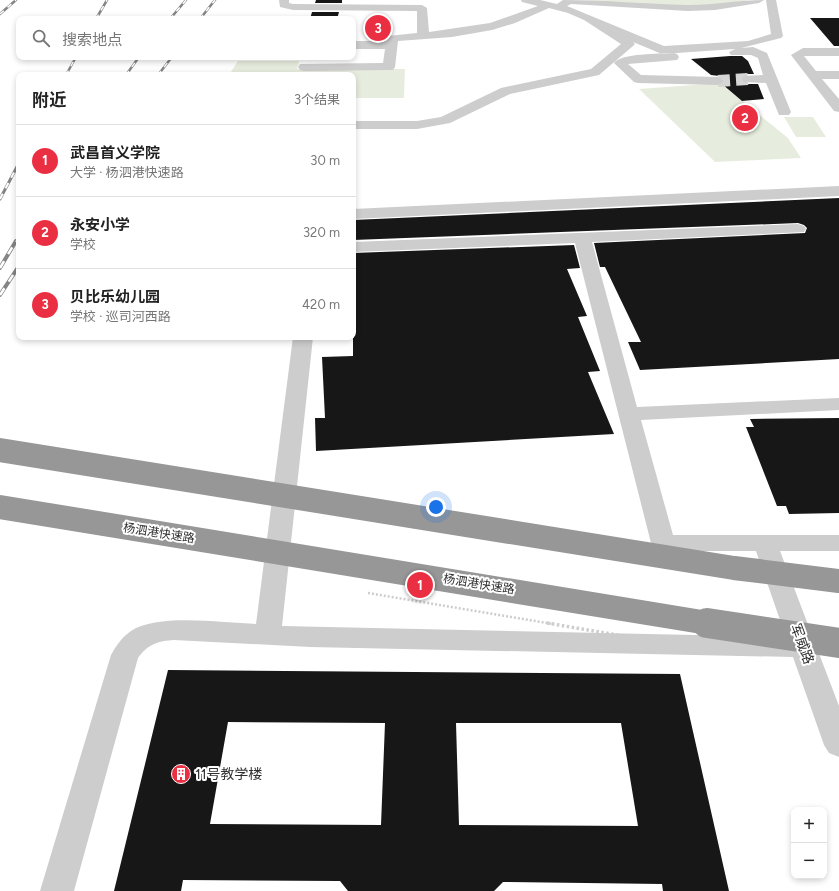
<!DOCTYPE html>
<html lang="zh">
<head>
<meta charset="utf-8">
<style>
  body { margin:0; font-family:Figtree,"Noto Sans SC",sans-serif; background:#f2f2f2; color:#222 }
  .controls { position:absolute; right:12px; bottom:12px; display:grid; overflow:hidden; border-radius:8px; box-shadow:0 2px 6px #0003 }
  .controls button { width:36px; height:36px; display:grid; place-items:center; padding:0; border:0; border-bottom:1px solid #e0e0e0; background:#fff; color:#222; font:20px sans-serif }
  .you { position:absolute; left:436px; top:507px; width:14px; height:14px; margin:-10px; border:3px solid #fff; border-radius:50%; background:#1a73e8; box-shadow:0 0 0 6px #1a73e833 }
  .badge { display:grid; place-items:center; width:26px; height:26px; border-radius:50%; background:#eb2f42; color:#fff; font-size:13px; font-weight:700 }
  .pin { position:absolute; translate:-50% -50%; border:2px solid #fff; box-shadow:0 1px 4px #0006 }
  .list { margin:0; padding:0; list-style:none }
  h2 { display:flex; justify-content:space-between; align-items:center; height:52px; margin:0; padding:0 16px; font-size:17px }
  h2 small { font-size:13px; font-weight:400; color:#767676 }
  .list li { display:grid; grid-template-columns:26px 1fr auto; gap:12px; align-items:center; box-sizing:border-box; height:72px; padding:0 16px; border-top:1px solid #e0e0e0 }
  .list b { display:block; font-size:15px; white-space:nowrap }
  .list p { margin:0; font-size:13px; white-space:nowrap; color:#767676 }
  .list em { font-size:13px; font-style:normal; color:#767676 }
  .icon { flex:none; width:22px; height:22px; fill:none; stroke:currentColor; stroke-width:2; stroke-linecap:round; stroke-linejoin:round }
  .map { position:relative; flex:none; width:839px; height:891px; overflow:hidden }
  .search { position:absolute; background:#fff; box-shadow:0 2px 6px #0003; left:16px; top:16px; width:340px; height:44px; display:flex; align-items:center; gap:10px; box-sizing:border-box; padding:0 14px; border-radius:8px; color:#767676; font-size:15px }
  .panel { position:absolute; background:#fff; box-shadow:0 2px 6px #0003; left:16px; top:72px; width:340px; height:268px; border-radius:8px }
  .map>svg:first-child { display:block }
  .green { fill:#e7edde }
  .building { fill:#171717; fill-rule:evenodd }
  .lines { fill:none; stroke-linecap:round; stroke-linejoin:round }
  .minor-tunnel { stroke:#d6d6d6; stroke-width:12; stroke-dasharray:12 6; stroke-linecap:butt }
  .minor { fill:#cdcdcd; fill-rule:evenodd }
  .rail-far2-casing { stroke:#858585; stroke-width:2.5 }
  .rail-far1-casing { stroke:#858585; stroke-width:3 }
  .rail-casing { stroke:#858585; stroke-width:4 }
  .rail-far2 { stroke:#fff; stroke-width:1.5; stroke-dasharray:5; stroke-linecap:butt }
  .rail-far1 { stroke:#fff; stroke-width:2; stroke-dasharray:6; stroke-linecap:butt }
  .rail { stroke:#fff; stroke-width:2.5; stroke-dasharray:8; stroke-linecap:butt }
  .path-bridge-far1 { stroke:#cdcdcd; stroke-width:2.5; stroke-dasharray:2 2; stroke-linecap:butt }
  .path-bridge { stroke:#cdcdcd; stroke-width:3.5; stroke-dasharray:2.5 2.5; stroke-linecap:butt }
  .highway-bridge-far1 { stroke:#979797; stroke-width:24 }
  .highway-bridge { stroke:#979797; stroke-width:30 }
  .labels { text-anchor:middle; dominant-baseline:central; stroke-width:4; stroke-linejoin:round; paint-order:stroke }
  .street-label { font-size:12px; fill:#303030; stroke:#fff }
  .near-street-label { font-size:14px; fill:#303030; stroke:#fff }
  .near-poi-label { font-size:14px; fill:#303030; stroke:#fff; text-anchor:start }
</style>
</head>
<body>
<div class="map">
<svg width="839" height="891" viewBox="0 0 839 891">
  <rect width="100%" height="100%" fill="#fff"/>
  <!-- green -->
  <path class="green" d="M580 0H749C693 10 636 5 580 0Z
    M238 61H299L297 69H405L404 98H353V75H229Z
    M720 83 788 138 801 158 715 162 639 89Z
    M784 117H813L826 137H796Z"/>
  <!-- building -->
  <path class="building" d="M316 0H342V3H315Z
    M312 12H339L337 19H310Z
    M810 18H839V46H834Z
    M730 56H742L748 61 754 74H744L741 80 744 84H758L764 99 742 101 722 84 725 81V80L719 76 711 75 691 59Z
    M839 198V359L640 370 628 342H641L605 267H600L594 243 805 233 807 228 804 225 798 223 353 240V220Z
    M574 245 580 268 567 269 587 316 578 317 600 371 588 372 614 434 316 451 315 418H325L322 357 353 356V253Z
    M839 418V513L789 514 786 506H777L746 427H754L750 419Z
    M168 670 680 674 729 891H663L662 884 503 882 494 891H348L340 881 183 880 181 891H114ZM228 722 385 723 381 825 210 824ZM456 723H621L638 826 459 825Z"/>
  <g class="lines">
    <!-- minor-tunnel -->
    <path class="minor-tunnel" d="M718 81 748 79"/>
    <!-- minor -->
    <path class="minor" d="M279 0H289V3L293 4 422 5 427 8 429 32 490 23 538 6 522 2 521 0H540L557 4 563 0C605 0 646 4 688 5 714 5 739 0 764 0L759 3 715 10 688 11 571 4 567 6 664 46 748 41 771 34 766 0H776L783 36 781 38 741 48 753 47 767 53 791 112 789 115H779L766 83 744 82 742 79 744 76 763 75 758 58 751 55H731L729 52 735 49 662 54 633 42 635 44 633 46 599 75 510 94 450 123 417 129H353V121H417L441 117 501 88 591 69 621 44 584 20 568 13 549 8 515 23 492 30 452 37 398 41 395 67 393 70 304 71 300 70 298 67 300 64 383 63 385 49H353V41H386L388 36 417 33V11L293 10 280 7Z
      M803 48H839V56H804L816 71H839V79H822L839 99V112L834 111 791 55Z
      M673 53 677 54 679 57 677 60 628 64 641 75 718 77 724 81 718 85 638 83 634 82 614 63C621 53 660 54 673 53Z
      M839 186V196L353 219V209Z
      M798 224 804 226 806 229 804 232 592 242 637 407 839 398V410L641 420 673 535H839V551H780L839 706V757L829 753 824 745 793 657 310 647 174 640C158 641 148 644 138 658L74 891H40L111 655C116 646 122 637 131 631 158 613 223 623 256 624L293 337H313L282 626 786 637 756 551H663L654 549 651 543 575 243 353 252V242Z"/>
    <defs>
      <path id="rail-far2" d="M0 14 16 0
        M96 19 107 0
        M170 19 186 0
        M200 19 215 0
        M66 75 76 57
        M126 75 139 57
        M158 75 172 57"/>
      <path id="rail-far1" d="M0 199 19 163
        M16 242 19 237"/>
      <path id="rail" d="M0 268 16 241
        M0 295 19 266"/>
    </defs>
    <!-- rail-far2 casing -->
    <use href="#rail-far2" class="rail-far2-casing"/>
    <!-- rail-far1 casing -->
    <use href="#rail-far1" class="rail-far1-casing"/>
    <!-- rail casing -->
    <use href="#rail" class="rail-casing"/>
    <!-- rail-far2 -->
    <use href="#rail-far2" class="rail-far2"/>
    <!-- rail-far1 -->
    <use href="#rail-far1" class="rail-far1"/>
    <!-- rail -->
    <use href="#rail" class="rail"/>
    <!-- path-bridge-far1 -->
    <path class="path-bridge-far1" d="M368 593 553 624"/>
    <!-- path-bridge -->
    <path class="path-bridge" d="M547 623 694 648"/>
    <!-- highway-bridge-far1 -->
    <path class="highway-bridge-far1" d="M0 450 734 568 839 581
      M0 507 714 624"/>
    <!-- highway-bridge -->
    <path class="highway-bridge" d="M707 623 839 643"/>
  </g>
  <!-- icons -->
  <defs>
    <symbol id="building-disc" viewBox="-11 -11 22 22"><circle r="9.5" fill="#eb2f42" stroke="#fff"/><path d="M-4-6H4V6H1V3H-1V6H-4ZM-2.5-4.3h1.7v1.8h-1.7ZM.8-4.3h1.7v1.8H.8ZM-2.5-1h1.7V.8h-1.7ZM.8-1h1.7V.8H.8Z" fill="#fff"/></symbol>
  </defs>
  <g fill-rule="evenodd">
    <use href="#building-disc" x="170" y="763" width="22" height="22"/>
  </g>
  <g class="labels">
    <!-- street labels -->
    <g class="street-label">
      <text transform="translate(159 533) rotate(9)">杨泗港快速路</text>
      <text transform="translate(479 584) rotate(9)">杨泗港快速路</text>
    </g>
    <!-- near-street labels -->
    <g class="near-street-label">
      <text transform="translate(802 644) rotate(70)">军威路</text>
    </g>
    <!-- near-poi labels -->
    <g class="near-poi-label">
      <text x="195" y="774">11号教学楼</text>
    </g>
  </g>
</svg>
<div class="controls">
<button>+</button>
<button>−</button>
</div>
<div class="you"></div>
<div class="pin badge" style="left:420px;top:585px">1</div>
<div class="pin badge" style="left:745px;top:118px">2</div>
<div class="pin badge" style="left:378px;top:28px">3</div>
<div class="search"><svg class="icon" aria-label="search" viewBox="0 0 24 24"><circle cx="10" cy="10" r="6"/><path d="M15 15l6 6"/></svg>搜索地点</div>
<section class="panel">
<h2>附近<small>3个结果</small></h2>
<ul class="list">
<li><span class="badge">1</span><div><b>武昌首义学院</b><p>大学 · 杨泗港快速路</p></div><em>30 m</em></li>
<li><span class="badge">2</span><div><b>永安小学</b><p>学校</p></div><em>320 m</em></li>
<li><span class="badge">3</span><div><b>贝比乐幼儿园</b><p>学校 · 巡司河西路</p></div><em>420 m</em></li>
</ul>
</section>
</div>
</body>
</html>
